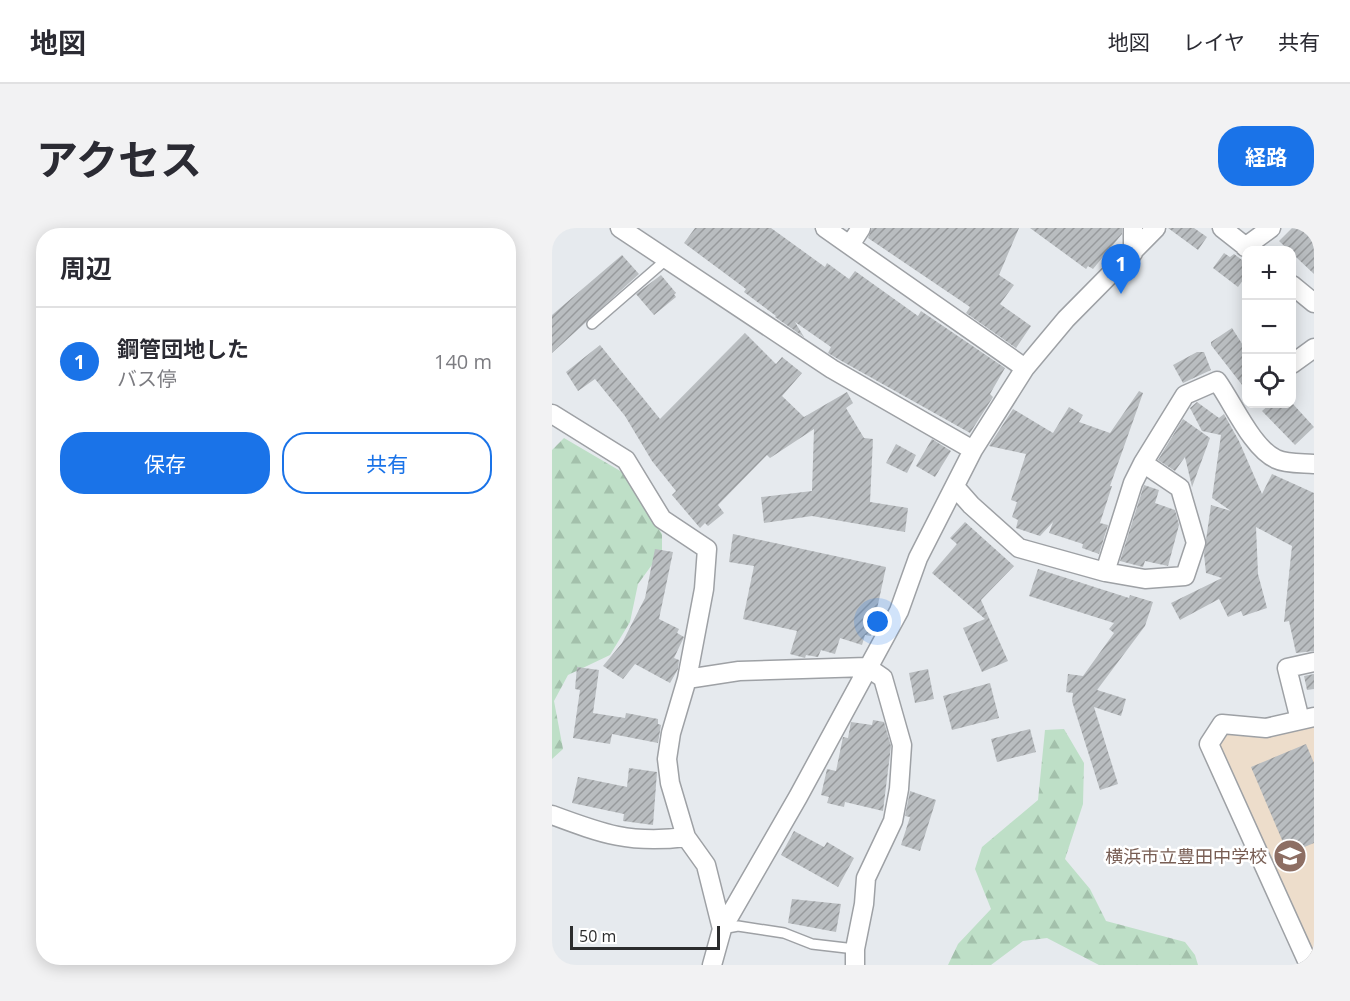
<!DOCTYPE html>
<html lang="ja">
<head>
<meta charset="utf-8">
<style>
  body { margin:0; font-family:"Open Sans","Noto Sans JP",sans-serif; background:#f2f2f3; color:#2b2b33 }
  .controls { position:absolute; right:18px; top:18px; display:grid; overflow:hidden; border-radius:12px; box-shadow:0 3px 15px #0003 }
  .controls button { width:54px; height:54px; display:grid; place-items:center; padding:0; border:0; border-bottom:2px solid #e1e1e2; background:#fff; color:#2b2b33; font:30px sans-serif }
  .scale { position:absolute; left:18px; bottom:15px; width:150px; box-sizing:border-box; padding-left:6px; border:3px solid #2b2c2d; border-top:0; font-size:16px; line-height:21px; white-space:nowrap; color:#2b2c2d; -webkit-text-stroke:4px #fff; paint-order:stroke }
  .you { position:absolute; left:326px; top:394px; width:21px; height:21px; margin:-15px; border:4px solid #fff; border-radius:50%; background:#1a73e8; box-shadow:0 0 0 9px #1a73e833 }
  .badge { display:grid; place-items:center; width:39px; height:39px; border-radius:50%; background:#1a73e8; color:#fff; font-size:20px; font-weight:700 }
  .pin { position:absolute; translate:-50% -50px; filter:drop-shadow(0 2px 3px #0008) }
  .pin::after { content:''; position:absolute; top:32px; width:21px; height:18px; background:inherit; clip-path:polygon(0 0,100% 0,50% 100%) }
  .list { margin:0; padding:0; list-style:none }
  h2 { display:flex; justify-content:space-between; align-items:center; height:78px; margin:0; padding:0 24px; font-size:26px }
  h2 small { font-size:20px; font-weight:400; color:#7c7c81 }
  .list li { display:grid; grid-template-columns:39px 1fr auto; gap:18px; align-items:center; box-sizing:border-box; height:108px; padding:0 24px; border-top:2px solid #e1e1e2 }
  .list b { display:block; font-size:22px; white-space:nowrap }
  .list p { margin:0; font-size:20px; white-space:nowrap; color:#7c7c81 }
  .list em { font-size:20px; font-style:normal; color:#7c7c81 }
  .actions { display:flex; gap:12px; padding:18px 24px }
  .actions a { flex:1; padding:14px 0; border:2px solid #1a73e8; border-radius:24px; text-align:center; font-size:21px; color:#1a73e8 }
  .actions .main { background:#1a73e8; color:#fff }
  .icon { flex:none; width:33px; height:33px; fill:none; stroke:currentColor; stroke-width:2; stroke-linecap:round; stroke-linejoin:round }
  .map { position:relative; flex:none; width:762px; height:737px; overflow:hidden; border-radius:24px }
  header { display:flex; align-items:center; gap:36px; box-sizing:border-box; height:84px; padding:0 30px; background:#fff; border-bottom:2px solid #e1e1e2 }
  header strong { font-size:28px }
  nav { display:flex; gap:33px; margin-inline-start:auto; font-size:21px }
  .intro { display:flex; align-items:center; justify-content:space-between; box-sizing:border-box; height:144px; padding:0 36px }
  h1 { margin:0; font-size:42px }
  .button { padding:15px 27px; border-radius:24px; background:#1a73e8; color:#fff; font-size:21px; font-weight:700 }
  main { display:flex; gap:36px; padding:0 36px }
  aside { flex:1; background:#fff; border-radius:24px; box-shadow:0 3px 15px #0003 }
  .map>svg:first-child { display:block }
  .education { fill:#edddcb }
  .forest { fill:url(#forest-firs) }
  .building { fill:url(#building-hatch) }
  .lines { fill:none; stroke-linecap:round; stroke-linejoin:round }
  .service-casing { stroke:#9ea1a5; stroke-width:12 }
  .minor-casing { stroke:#9ea1a5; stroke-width:21 }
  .service { stroke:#fff; stroke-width:9 }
  .minor { stroke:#fff; stroke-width:18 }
  .labels { text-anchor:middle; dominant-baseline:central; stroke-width:5; stroke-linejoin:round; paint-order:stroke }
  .education-label { font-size:18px; fill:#785e54; stroke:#fff; text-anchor:end }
</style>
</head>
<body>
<header>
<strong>地図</strong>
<nav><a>地図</a><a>レイヤ</a><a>共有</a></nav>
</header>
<div class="intro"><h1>アクセス</h1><a class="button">経路</a></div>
<main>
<aside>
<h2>周辺<small></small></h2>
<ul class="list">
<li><span class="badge">1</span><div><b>鋼管団地した</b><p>バス停</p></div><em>140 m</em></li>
</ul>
<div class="actions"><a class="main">保存</a><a>共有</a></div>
</aside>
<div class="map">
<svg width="762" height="737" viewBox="0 0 762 737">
  <defs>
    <pattern id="forest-firs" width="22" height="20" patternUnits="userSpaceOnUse" patternTransform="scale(1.5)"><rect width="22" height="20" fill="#bedfc7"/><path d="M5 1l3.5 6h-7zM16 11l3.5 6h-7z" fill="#a3c0ab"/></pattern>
    <pattern id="building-hatch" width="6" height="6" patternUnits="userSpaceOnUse" patternTransform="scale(1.5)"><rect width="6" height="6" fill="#b9bdc0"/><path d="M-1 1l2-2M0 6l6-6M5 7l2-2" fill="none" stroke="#979a9c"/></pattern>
  </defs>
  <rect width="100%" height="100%" fill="#e6eaee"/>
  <!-- education -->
  <path class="education" d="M762 497V737L667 518 677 504Z"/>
  <!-- forest -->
  <path class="forest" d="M12 210 70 244 110 306V323L86 356 78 394 58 427 16 447 2 473 11 521 0 531V222Z
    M512 501 532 535 531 576 513 631 538 661 554 693 633 714 643 727 646 737H547L495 710 471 713 439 737H396L406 716 439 681 423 641 430 619 486 572 493 502Z"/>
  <!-- building -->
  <path class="building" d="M143 0H219L273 39 275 35 297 51 303 43 366 88 369 83 453 140 438 166 441 169 418 205 286 131 276 125 279 119 243 94 252 109 223 89 224 88 192 64 194 61 132 15Z
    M320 0H467L447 47 462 57 448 76 479 98 464 120 414 85 418 79 316 10Z
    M478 0H570V6L541 41 536 38 534 41Z
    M616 0H642L655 9 646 22Z
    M740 0H749L762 13V46L727 13Z
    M672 25 678 29 682 26 694 35V48L686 59 661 40Z
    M70 27 87 46 0 125V87Z
    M109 47 124 65 122 66 124 69 102 87 84 66Z
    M680 100 694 122V162L659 117V114Z
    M193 105 224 136 230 129 250 145 230 168 252 189 295 164 301 175 294 180 312 210 321 211 318 274 356 280 353 304 260 288 212 295 209 269 260 263 262 201 218 230 215 227 166 277 172 285 156 298 153 295 148 300 120 267 124 263 100 233 73 188 43 151 26 163 14 144 48 117 108 191Z
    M645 124H652L659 142 631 155 621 137Z
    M587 163 591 165 558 258H560L548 295 556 297 547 326 530 320 531 316 497 305 501 294 488 308 464 300 466 292 460 289 465 274 459 272 474 226 437 218 461 181 501 205 517 179 531 187 527 194 558 205Z
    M645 174 667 190 672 186 687 213 710 266 720 246 762 265V423L744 425 737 393 732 394 740 318 704 299 706 346 715 380 691 388 689 383 676 389 667 371 628 392 619 375 670 350 654 345 652 326 659 277 679 283 660 270 669 207 650 203 638 180Z
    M718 176H741L762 199 743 217 710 183Z
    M631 191 658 210 640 259 633 229 623 243 606 232Z
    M380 211 399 223 383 249 364 238Z
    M344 216 364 227 355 245 334 235Z
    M592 257 607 262 603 275 623 282 627 297 616 338 593 333 591 339 568 333Z
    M413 294 462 338 429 372 456 433 430 444 411 400 433 391 380 345 405 316 398 310Z
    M181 306 334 339 325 381 327 382 319 408 313 407 310 417 288 410 283 426 269 422 266 429 254 427 253 430 238 426 245 403 191 391 202 338 177 334Z
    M103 321 121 324 107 391 127 401 125 405 132 409 122 430 127 432 126 441 118 455 83 436 71 451 51 438 70 415 93 370Z
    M486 341 577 370 578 367 601 374 593 398 545 462 574 471 569 488 542 479 566 556 548 562 520 473 521 465 514 464 516 446 531 448 562 405 557 401 562 395 477 368Z
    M25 439 47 442 41 485 73 490 74 485 106 491V496L109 497 106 515 60 506 58 516 21 510 28 462 23 461Z
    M376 441 382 471 363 475 357 445Z
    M762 446V461L755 462 752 448Z
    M438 455 447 490 400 502 391 468Z
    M321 492 332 494 339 518 331 583 293 574 292 579 275 575 277 569 269 567 275 541 284 543 291 509 296 510 299 494 320 497Z
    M478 501 484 524 445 534 439 511Z
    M754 516 762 535V615L736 626 699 539Z
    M77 540 105 544 101 597 71 593 72 586 20 575 26 549 75 559Z
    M358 563 384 572 368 623 349 617 358 589 353 588Z
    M242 603 272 619 275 614 302 630 286 659 229 627Z
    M240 671 289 676 284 704 236 695Z"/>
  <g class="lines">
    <defs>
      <path id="service" d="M40 96 115 31
        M170 701 186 698 232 705 260 716 303 721"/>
      <path id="minor" d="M68 0 280 141 421 222
        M273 0 473 140
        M670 0 698 22
        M298 17 309 0
        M693 19 719 0
        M581 25V0
        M740 57 762 75
        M740 136 762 120
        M0 186 74 232 110 291 155 321 152 361 135 451 119 505 115 531 118 555 134 609 154 637 170 701
        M404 260 419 277 467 320 553 344 581 255 591 235 633 167 665 153C681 175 700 220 724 231 734 236 751 235 762 236
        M553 344 593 351 633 348 644 315 628 260 591 235
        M135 451 187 443 315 439 331 450 350 517 347 561 341 593 314 650 312 676 303 721V737
        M748 492 735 440 762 434
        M0 587C51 606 78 616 134 609
        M160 737 170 701 246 569 347 383 366 330 421 222 473 140 514 91 604 0
        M757 737 657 516 670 496 714 500 762 489"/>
    </defs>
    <!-- service casing -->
    <use href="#service" class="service-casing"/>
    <!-- minor casing -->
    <use href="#minor" class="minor-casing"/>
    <!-- service -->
    <use href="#service" class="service"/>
    <!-- minor -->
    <use href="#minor" class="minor"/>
  </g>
  <!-- icons -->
  <defs>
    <symbol id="school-disc" viewBox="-11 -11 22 22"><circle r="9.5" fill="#8d6e63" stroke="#fff"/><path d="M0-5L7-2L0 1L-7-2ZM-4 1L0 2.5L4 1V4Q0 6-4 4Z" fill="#fff"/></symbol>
  </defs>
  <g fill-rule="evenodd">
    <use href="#school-disc" x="719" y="609" width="38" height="38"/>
  </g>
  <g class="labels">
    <!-- education labels -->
    <g class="education-label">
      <text x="715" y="628">横浜市立豊田中学校</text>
    </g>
  </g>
</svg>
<div class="controls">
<button>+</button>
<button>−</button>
<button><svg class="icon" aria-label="locate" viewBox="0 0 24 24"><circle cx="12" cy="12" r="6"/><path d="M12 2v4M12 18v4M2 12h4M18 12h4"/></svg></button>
</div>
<div class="scale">50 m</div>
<div class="you"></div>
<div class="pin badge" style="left:569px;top:66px">1</div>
</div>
</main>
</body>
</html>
